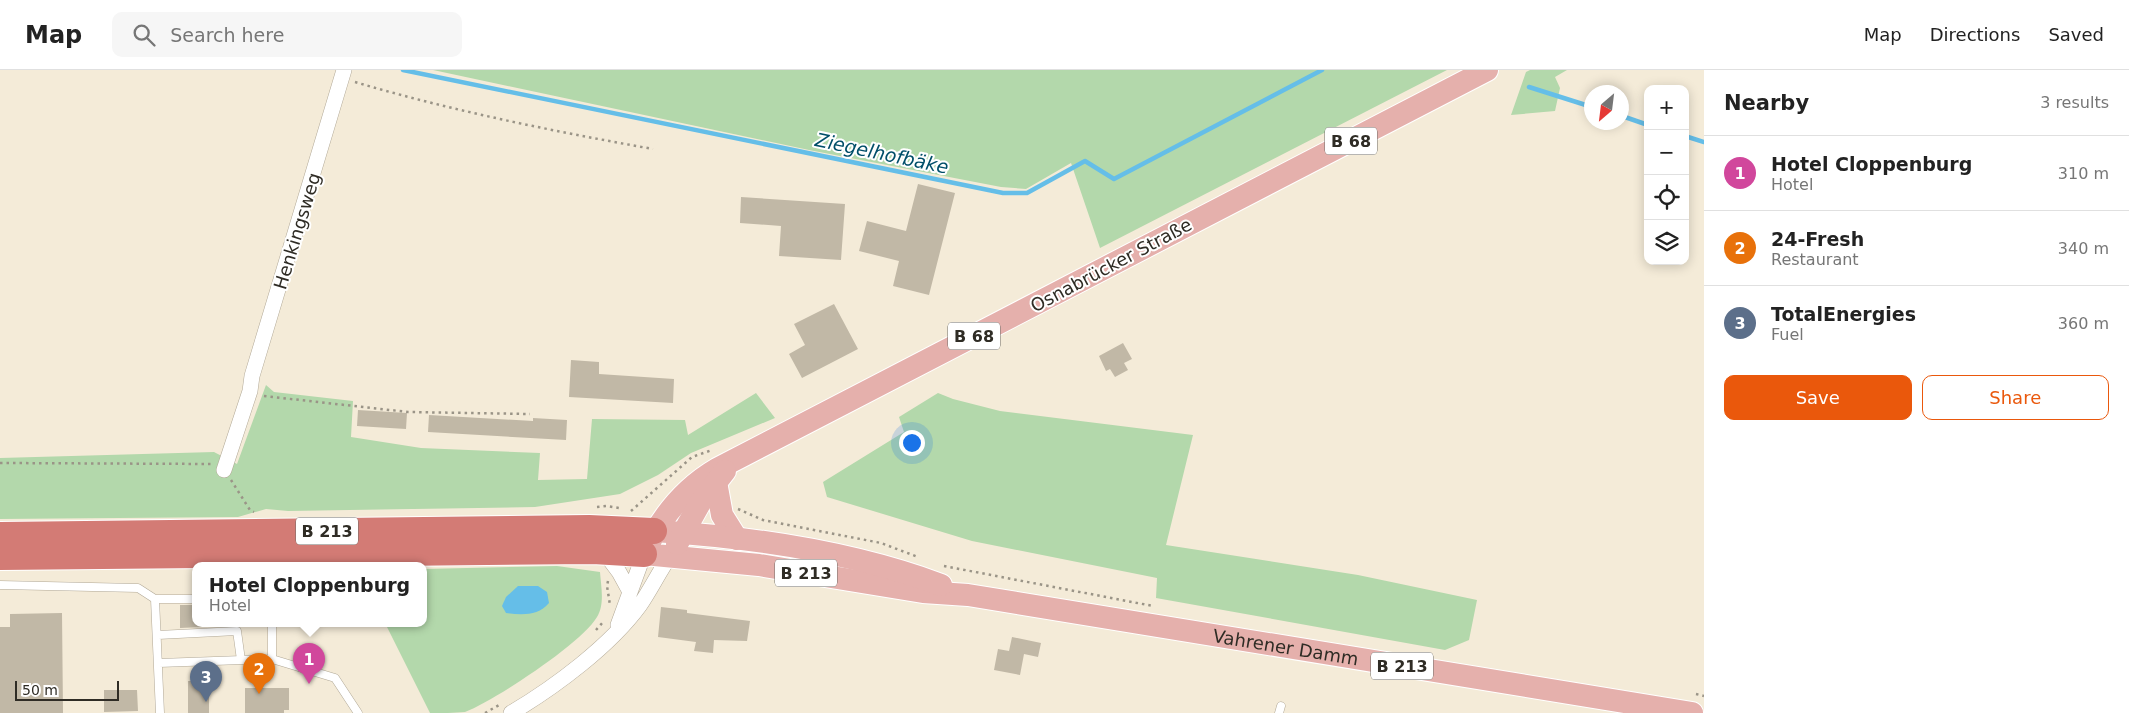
<!DOCTYPE html>
<html lang="en">
<head>
<meta charset="utf-8">
<style>
  body { margin:0; font-family:"DejaVu Sans",sans-serif; background:#f6f6f6; color:#222 }
  .controls { position:absolute; right:15px; top:15px; display:grid; overflow:hidden; border-radius:10px; box-shadow:0 2px 12px #0003 }
  .controls button { width:45px; height:45px; display:grid; place-items:center; padding:0; border:0; border-bottom:1px solid #e0e0e0; background:#fff; color:#222; font:25px sans-serif }
  .compass { position:absolute; left:1584px; top:15px; width:45px; height:45px; border-radius:50%; background:#fff; box-shadow:0 2px 12px #0003; rotate:208deg }
  .scale { position:absolute; left:15px; bottom:12px; width:104px; box-sizing:border-box; padding-left:5px; border:2px solid #2f2c25; border-top:0; font-size:14px; line-height:18px; white-space:nowrap; color:#2f2c25; -webkit-text-stroke:4px #fff; paint-order:stroke }
  .you { position:absolute; left:911px; top:372px; width:18px; height:18px; margin:-12px; border:4px solid #fff; border-radius:50%; background:#1a73e8; box-shadow:0 0 0 8px #1a73e833 }
  .badge { display:grid; place-items:center; width:32px; height:32px; border-radius:50%; background:#ea580c; color:#fff; font-size:16px; font-weight:700 }
  .pin { position:absolute; translate:-50% -41px; filter:drop-shadow(0 1px 2px #0008) }
  .pin::after { content:''; position:absolute; top:26px; width:18px; height:15px; background:inherit; clip-path:polygon(0 0,100% 0,50% 100%) }
  .popup { position:absolute; left:192px; top:492px; width:235px; height:65px; box-sizing:border-box; display:grid; place-content:center; border-radius:10px; background:#fff; filter:drop-shadow(0 1px 4px #0005); font-size:16px; white-space:nowrap; color:#767676 }
  .popup b { font-size:19px; color:#222 }
  .popup::after { content:''; position:absolute; left:50%; top:100%; margin-left:-10px; border:10px solid transparent; border-top-color:#fff }
  .list { margin:0; padding:0; list-style:none }
  h2 { display:flex; justify-content:space-between; align-items:center; height:65px; margin:0; padding:0 20px; font-size:21px }
  h2 small { font-size:16px; font-weight:400; color:#767676 }
  .list li { display:grid; grid-template-columns:32px 1fr auto; gap:15px; align-items:center; box-sizing:border-box; height:75px; padding:0 20px; border-top:1px solid #e0e0e0 }
  .list b { display:block; font-size:19px; white-space:nowrap }
  .list p { margin:0; font-size:16px; white-space:nowrap; color:#767676 }
  .list em { font-size:16px; font-style:normal; color:#767676 }
  .actions { display:flex; gap:10px; padding:15px 20px }
  .actions a { flex:1; padding:11px 0; border:1px solid #ea580c; border-radius:10px; text-align:center; font-size:18px; color:#ea580c }
  .actions .main { background:#ea580c; color:#fff }
  .icon { flex:none; width:28px; height:28px; fill:none; stroke:currentColor; stroke-width:2; stroke-linecap:round; stroke-linejoin:round }
  .map { position:relative; flex:none; width:1704px; height:643px; overflow:hidden }
  header { display:flex; align-items:center; gap:30px; box-sizing:border-box; height:70px; padding:0 25px; background:#fff; border-bottom:1px solid #e0e0e0 }
  header strong { font-size:24px }
  nav { display:flex; gap:28px; margin-inline-start:auto; font-size:18px }
  .search { width:350px; height:45px; background:#f6f6f6; display:flex; align-items:center; gap:12px; box-sizing:border-box; padding:0 18px; border-radius:10px; color:#767676; font-size:19px }
  main { display:flex }
  aside { flex:1; background:#fff }
  .map>svg:first-child { display:block }
  .green { fill:#b3d8ab }
  .water { fill:#65bee8 }
  .lines { fill:none; stroke-linecap:round; stroke-linejoin:round }
  .stream { stroke:#65bee8; stroke-width:4.5 }
  .building { fill:#c1b8a6 }
  .lane-casing { stroke:#b1a896; stroke-width:9 }
  .street-casing { stroke:#b1a896; stroke-width:16 }
  .primary-casing { stroke:#fff; stroke-width:24 }
  .highway-casing { stroke:#fff; stroke-width:28 }
  .path { stroke:#9a9487; stroke-width:2.5; stroke-dasharray:2.5 4; stroke-linecap:butt }
  .lane { stroke:#fff; stroke-width:8 }
  .street { stroke:#fff; stroke-width:15 }
  .primary { stroke:#e5b0ac; stroke-width:22 }
  .highway { stroke:#d37b75; stroke-width:26 }
  .labels { text-anchor:middle; dominant-baseline:central; stroke-width:4; stroke-linejoin:round; paint-order:stroke }
  .shield { fill:#fff; stroke:#6d6b66; stroke-width:1 }
  .shield-label { font-size:16px; font-weight:bold; fill:#2f2c25 }
  .street-label { font-size:18px; fill:#2f2c25; stroke:#fff }
  .water-label { font-size:19px; font-style:italic; fill:#004e69; stroke:#fff }
</style>
</head>
<body>
<header>
<strong>Map</strong>
<div class="search"><svg class="icon" aria-label="search" viewBox="0 0 24 24"><circle cx="10" cy="10" r="6"/><path d="M15 15l6 6"/></svg>Search here</div>
<nav><a>Map</a><a>Directions</a><a>Saved</a></nav>
</header>
<main>
<div class="map">
<svg width="1704" height="643" viewBox="0 0 1704 643">
  <rect width="100%" height="100%" fill="#f4ebd8"/>
  <!-- green -->
  <path class="green" d="M433 0H1447L1100 178 1071 93 1026 119 1001 117 809 80Z
    M1530 0H1567L1555 7 1560 18 1555 41 1511 45 1526 2Z
    M266 315 274 322 353 331 351 367 421 378 540 383 538 410 587 409 592 349 685 350 688 365 756 323 775 348 691 383 658 405 620 424 535 437 288 441 266 439 238 447 0 449V388L214 382 237 394Z
    M938 323 953 329 1000 341 1193 365 1166 475 1358 505 1477 530 1469 570 1445 580 1156 528 1157 508 972 471 827 427 823 412 904 362 899 347Z
    M557 496 600 502C601 516 605 534 597 547 581 574 495 630 465 642 455 643 441 643 430 643L385 553H423V499Z"/>
  <!-- water -->
  <path class="water" d="M518 516H538L547 522 549 533C538 546 522 545 506 543L502 536 506 527Z"/>
  <g class="lines">
    <!-- stream -->
    <path class="stream" d="M403 0 1003 123H1027L1085 91 1114 109 1322 0
      M1529 17 1592 37
      M1622 46 1648 55
      M1685 66 1704 72"/>
  </g>
  <!-- building -->
  <path class="building" d="M918 114 955 123 929 225 893 216 899 191 859 181 867 151 906 161Z
    M741 127 845 134 841 190 779 186 781 156 740 153Z
    M834 234 858 279 802 308 789 284 805 275 794 254Z
    M1123 273 1132 289 1124 293 1128 300 1115 307 1110 299 1106 301 1099 286Z
    M571 290 599 292V304L674 309 673 333 569 327Z
    M358 340 407 343 406 359 357 356Z
    M429 345 533 351V348L567 350 566 370 428 362Z
    M180 535H195V553H225V556L180 558Z
    M661 537 687 540V543L750 551 747 571 714 570 713 583 694 581 696 572 658 567Z
    M62 543 63 643H0V557H10V544Z
    M1012 567 1041 573 1038 587 1024 584 1020 605 994 600 998 579 1009 581Z
    M188 611H209V643H188Z
    M245 618H289V640H284V643H245Z
    M104 620H137L138 641 104 642Z"/>
  <g class="lines">
    <defs>
      <path id="lane" d="M0 515 138 518 155 529 160 643
        M155 529H195
        M158 565 237 561 241 590
        M272 589V553
        M159 593 272 589 335 608 358 643
        M1279 643 1281 636"/>
      <path id="street" d="M224 400 250 321 252 306 344 0
        M604 482 619 502 630 522
        M618 555 644 484
        M511 643C555 617 610 576 640 535 651 519 659 502 670 486"/>
      <g id="primary">
        <path id="s1" d="M1487 0 717 399C683 419 660 448 644 484L759 495 923 522 968 525 1692 643"/>
        <path d="M716 412 722 445 737 469"/>
        <path d="M654 461C751 467 850 481 941 515"/>
        <path d="M677 474 700 433 725 401"/>
      </g>
      <path id="highway" d="M0 465 589 458 654 461
        M0 487 593 481 644 484"/>
    </defs>
    <!-- lane casing -->
    <use href="#lane" class="lane-casing"/>
    <!-- street casing -->
    <use href="#street" class="street-casing"/>
    <!-- primary casing -->
    <use href="#primary" class="primary-casing"/>
    <!-- highway casing -->
    <use href="#highway" class="highway-casing"/>
    <!-- path -->
    <path class="path" d="M355 12C453 41 552 61 653 79
      M264 326 408 342 530 344
      M0 393 211 394
      M231 410 250 440 254 442
      M597 437 607 436 619 438
      M738 439 763 450 881 473 918 487
      M631 441 692 387 712 380
      M944 496 1153 536
      M608 511 607 516 610 535
      M596 560 604 551
      M1696 624 1704 626
      M485 643 499 635"/>
    <!-- lane -->
    <use href="#lane" class="lane"/>
    <!-- street -->
    <use href="#street" class="street"/>
    <!-- primary -->
    <use href="#primary" class="primary"/>
    <!-- highway -->
    <use href="#highway" class="highway"/>
  </g>
  <g class="labels">
    <!-- shield labels -->
    <g class="shield">
      <rect x="1325" y="57.5" width="52" height="27" rx="4"/>
      <rect x="948" y="252.5" width="52" height="27" rx="4"/>
      <rect x="296" y="447.5" width="62" height="27" rx="4"/>
      <rect x="775" y="489.5" width="62" height="27" rx="4"/>
      <rect x="1371" y="582.5" width="62" height="27" rx="4"/>
    </g>
    <g class="shield-label">
      <text x="1351" y="71">B 68</text>
      <text x="974" y="266">B 68</text>
      <text x="327" y="461">B 213</text>
      <text x="806" y="503">B 213</text>
      <text x="1402" y="596">B 213</text>
    </g>
    <!-- street labels -->
    <g class="street-label">
      <text transform="translate(297 161) rotate(-73)">Henkingsweg</text>
      <text transform="translate(1111 195) rotate(-28)">Osnabrücker Straße</text>
      <text stroke="none"><textPath href="#s1" startOffset="1630">Vahrener Damm</textPath></text>
    </g>
    <!-- water labels -->
    <g class="water-label">
      <text transform="translate(882 83) rotate(12)">Ziegelhofbäke</text>
    </g>
  </g>
</svg>
<div class="controls">
<button>+</button>
<button>−</button>
<button><svg class="icon" aria-label="locate" viewBox="0 0 24 24"><circle cx="12" cy="12" r="6"/><path d="M12 2v4M12 18v4M2 12h4M18 12h4"/></svg></button>
<button><svg class="icon" aria-label="layers" viewBox="0 0 24 24"><path d="M12 4l9 5-9 5-9-5zM3 14l9 5 9-5"/></svg></button>
</div>
<svg class="compass" viewBox="-18 -18 36 36"><path d="M0-13l5 13h-10z" fill="#e53935"/><path d="M0 13l5-13h-10z" fill="#767676"/></svg>
<div class="scale">50 m</div>
<div class="you"></div>
<div class="pin badge" style="left:309px;top:614px;background:#d1479c">1</div>
<div class="popup"><b>Hotel Cloppenburg</b>Hotel</div>
<div class="pin badge" style="left:259px;top:624px;background:#e8710a">2</div>
<div class="pin badge" style="left:206px;top:632px;background:#5c6f8a">3</div>
</div>
<aside>
<h2>Nearby<small>3 results</small></h2>
<ul class="list">
<li><span class="badge" style="background:#d1479c">1</span><div><b>Hotel Cloppenburg</b><p>Hotel</p></div><em>310 m</em></li>
<li><span class="badge" style="background:#e8710a">2</span><div><b>24-Fresh</b><p>Restaurant</p></div><em>340 m</em></li>
<li><span class="badge" style="background:#5c6f8a">3</span><div><b>TotalEnergies</b><p>Fuel</p></div><em>360 m</em></li>
</ul>
<div class="actions"><a class="main">Save</a><a>Share</a></div>
</aside>
</main>
</body>
</html>
